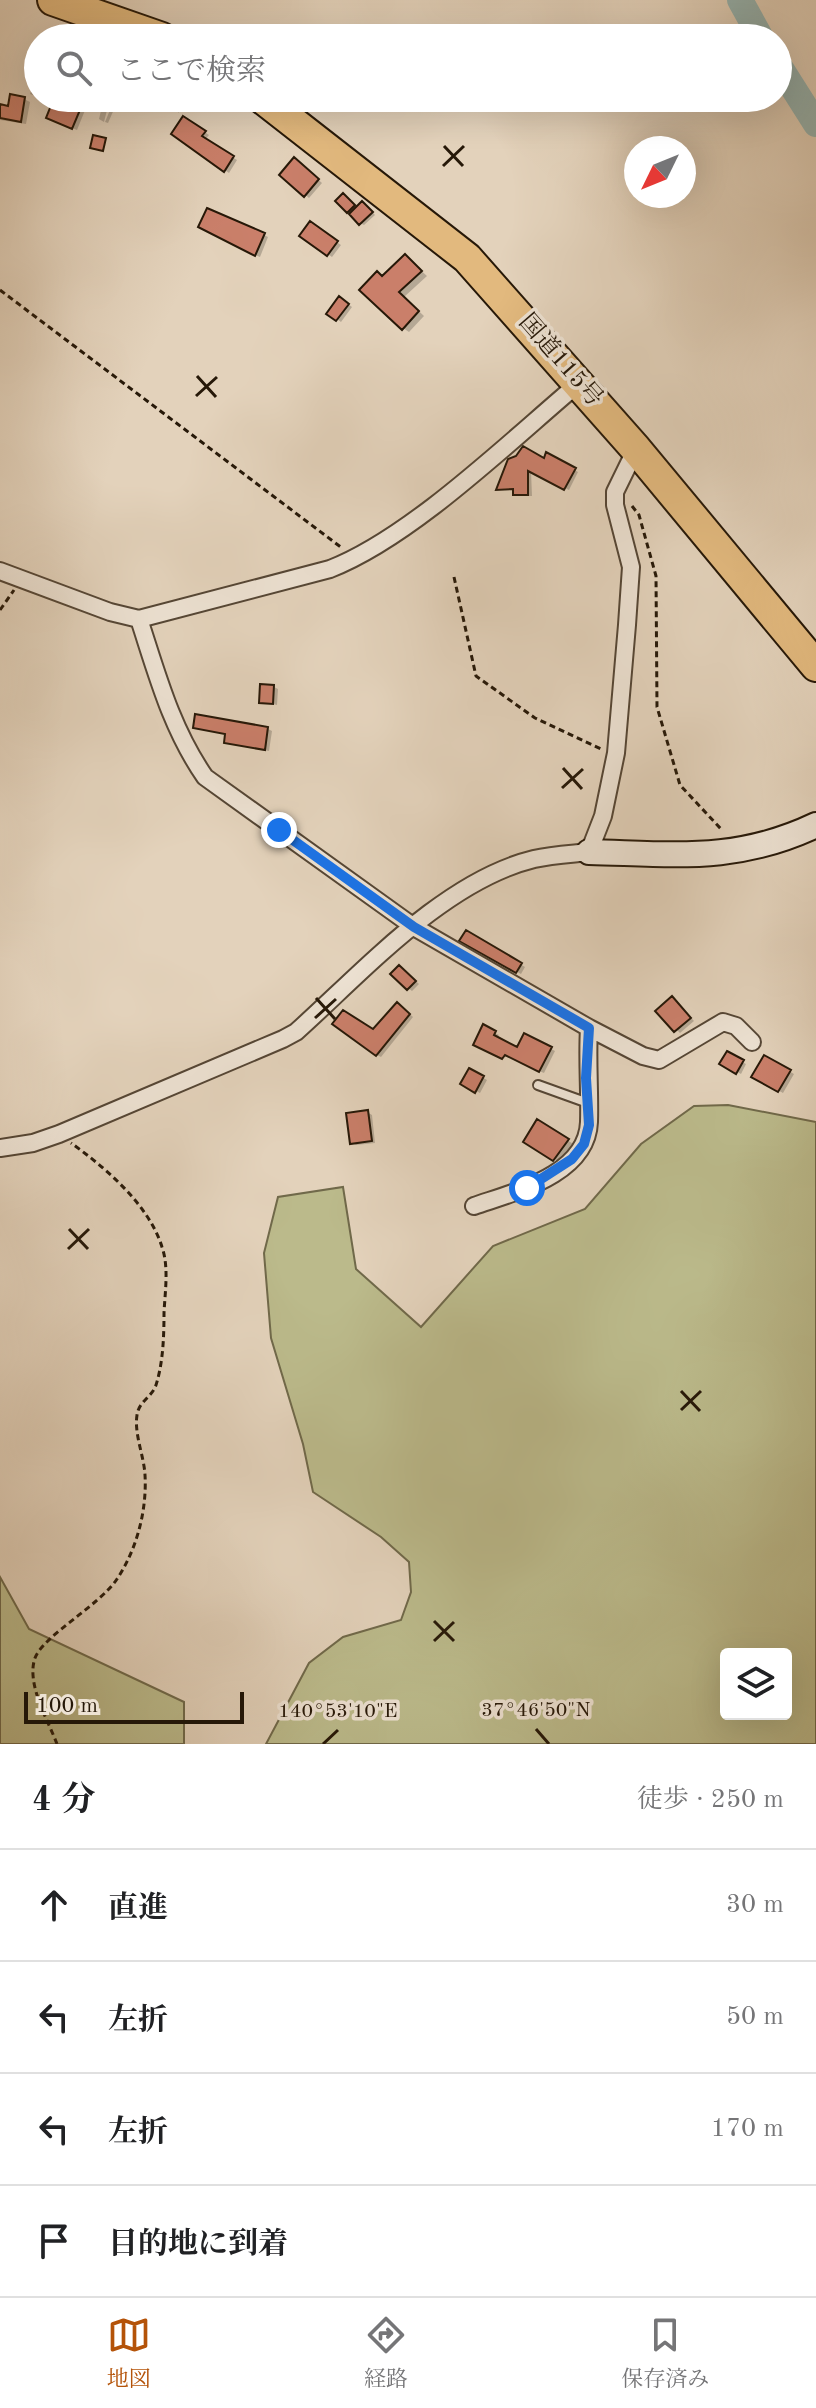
<!DOCTYPE html>
<html lang="ja">
<head>
<meta charset="utf-8">
<style>
  body { margin:0; font-family:"Old Standard TT","Noto Serif JP",serif; background:#f2f2f2; color:#202124 }
  .controls { position:absolute; right:24px; bottom:24px; display:grid; overflow:hidden; border-radius:8px; box-shadow:0 8px 32px #0002 }
  .controls button { width:72px; height:72px; display:grid; place-items:center; padding:0; border:0; border-bottom:2px solid #e0e0e0; background:#fff; color:#202124; font:40px sans-serif }
  .compass { position:absolute; left:624px; top:136px; width:72px; height:72px; border-radius:50%; background:#fff; box-shadow:0 8px 32px #0002; rotate:227deg }
  .scale { position:absolute; left:24px; bottom:20px; width:220px; box-sizing:border-box; padding-left:8px; border:4px solid #261808; border-top:0; font-size:22px; line-height:28px; white-space:nowrap; color:#261808; -webkit-text-stroke:6px #ede2d3; paint-order:stroke }
  .stop { position:absolute; width:24px; height:24px; margin:-18px; border:6px solid #1a73e8; border-radius:50%; background:#fff }
  .stop.end { background:#1a73e8; border-color:#fff; box-shadow:0 2px 8px #0008 }
  .list { margin:0; padding:0; list-style:none }
  h2 { display:flex; justify-content:space-between; align-items:center; height:104px; margin:0; padding:0 32px; font-size:34px }
  h2 small { font-size:26px; font-weight:400; color:#757577 }
  .list li { display:grid; grid-template-columns:52px 1fr auto; gap:24px; align-items:center; box-sizing:border-box; height:112px; padding:0 32px; border-top:2px solid #e0e0e0 }
  .list b { display:block; font-size:30px; white-space:nowrap }
  .list em { font-size:26px; font-style:normal; color:#757577 }
  .icon { flex:none; width:44px; height:44px; fill:none; stroke:currentColor; stroke-width:2; stroke-linecap:round; stroke-linejoin:round }
  .map { position:relative; flex:none; width:816px; height:1744px; overflow:hidden }
  .search { position:absolute; background:#fff; box-shadow:0 8px 32px #0002; left:24px; right:24px; top:24px; height:88px; display:flex; align-items:center; gap:20px; box-sizing:border-box; padding:0 28px; border-radius:44px; color:#757577; font-size:30px }
  .sheet { height:552px; background:#fff }
  nav { display:flex; justify-content:space-around; align-items:center; box-sizing:border-box; height:112px; border-top:2px solid #e0e0e0; background:#fff; font-size:22px; color:#757577 }
  nav a { display:grid; justify-items:center; gap:4px }
  nav .on { color:#b45309 }
  .map>svg:first-child { display:block }
  .green { fill:#bbba8b; stroke:#70694a; stroke-width:2; fill-rule:evenodd }
  .shadow { fill:#0003 }
  .lines { fill:none; stroke-linecap:round; stroke-linejoin:round }
  .river { stroke:#96b6b4; stroke-width:26 }
  .building { fill:#ca7f6a; stroke:#261808; stroke-width:2 }
  .lane-casing { stroke:#554635; stroke-width:12 }
  .street-casing { stroke:#554635; stroke-width:20 }
  .secondary-casing { stroke:#261808; stroke-width:28 }
  .highway-casing { stroke:#261808; stroke-width:34 }
  .path { stroke:#261808; stroke-width:3; stroke-dasharray:6 4; stroke-linecap:butt }
  .lane { stroke:#ede2d3; stroke-width:8 }
  .street { stroke:#ede2d3; stroke-width:16 }
  .secondary { stroke:#ede2d3; stroke-width:24 }
  .highway { stroke:#e2b97e; stroke-width:30 }
  .route { stroke:#1a73e8; stroke-width:10 }
  .ticks { fill:none; stroke:#261808; stroke-width:3 }
  .labels { text-anchor:middle; dominant-baseline:central; stroke-width:7; stroke-linejoin:round; paint-order:stroke }
  .street-label { font-size:24px; fill:#261808; stroke:#ede2d3 }
  .ticks-label { font-size:20px; text-anchor:middle; fill:#261808; stroke:#ede2d3; stroke-width:7; stroke-linejoin:round; paint-order:stroke }
</style>
</head>
<body>
<div class="map">
<svg width="816" height="1744" viewBox="0 0 816 1744">
  <rect width="100%" height="100%" fill="#e3d2bb"/>
  <filter id="stains"><feTurbulence type="fractalNoise" baseFrequency=".0025" numOctaves="4"/><feColorMatrix values="0 0 0 0 .2 0 0 0 0 .09 0 0 0 0 .02 0 0 0 .5 -.17"/></filter>
  <radialGradient id="worn" r=".72"><stop offset=".6" stop-color="#630" stop-opacity="0"/><stop offset="1" stop-color="#630" stop-opacity=".3"/></radialGradient>
  <!-- green -->
  <path class="green" d="M728 1105 816 1122V1744H266L309 1663 343 1637 401 1620 411 1592 409 1562 381 1537 313 1492 303 1444 271 1338 264 1253 278 1197 343 1187 356 1269 421 1327 493 1246 585 1209 641 1144 694 1106ZM726 1654H786V1714H726Z
    M0 1577 29 1629 184 1702V1744H0Z"/>
  <!-- shadow -->
  <path class="shadow" d="M35 82 38 84V97L30 94Z
    M70 98H90L77 130 53 120Z
    M104 98H110L104 122 99 119Z
    M115 98H119L108 123 105 122Z
    M157 98H178L189 104 184 112Z
    M24 99 30 102 26 124 0 120V106L10 108Z
    M184 118 209 135 205 140 237 160 229 173 174 133Z
    M298 162 322 183 309 198 282 175Z
    M344 195 357 209 367 206 375 215 364 225 360 223 348 211Z
    M310 224 341 245 332 257 302 236Z
    M264 235 268 237 260 257 232 245 234 241Z
    M405 256 427 276 404 297 424 316 409 332 403 328 383 277Z
    M344 301 352 307 341 322 329 313Z
    M547 455 578 472 569 490 531 471 532 496H518L515 490 499 489Z
    M274 687 278 689 277 705 261 701Z
    M197 717 268 729 272 731 269 751 230 744 227 734Z
    M467 933 525 967 521 974 462 940Z
    M404 970 419 984 412 991 408 988Z
    M673 998 694 1021 680 1033 658 1011Z
    M402 1007 413 1017 381 1057 377 1055 373 1031Z
    M484 1027 499 1035 497 1039 518 1049 525 1035 555 1051 544 1073 476 1044Z
    M727 1054 746 1064 741 1074 722 1063Z
    M765 1057 794 1074 783 1093 754 1077Z
    M470 1070 487 1080 480 1093 463 1084Z
    M367 1112 372 1115 375 1143 356 1145 352 1143Z
    M538 1122 575 1145 561 1163 526 1141Z"/>
  <g class="lines">
    <!-- river -->
    <path class="river" d="M740 0 761 38
      M778 64 816 124"/>
  </g>
  <!-- building -->
  <path class="building" d="M10 94 25 97 21 122 0 118V104L8 106Z
    M54 98H85L72 129 46 118Z
    M154 98H185L178 111Z
    M183 116 206 131 202 136 234 156 224 172 171 134Z
    M93 135 106 138 103 151 90 148Z
    M294 157 319 179 304 197 279 175Z
    M343 193 355 205 347 213 335 201Z
    M362 201 373 212 359 225 349 214Z
    M207 208 265 233 255 256 198 227Z
    M310 221 338 241 327 256 299 236Z
    M405 254 422 271 399 292 419 311 402 330 359 290 377 271 382 276Z
    M339 296 349 304 336 321 326 314Z
    M523 446 544 458 546 452 576 468 564 490 528 471V495H513V489L496 490 508 459 516 456Z
    M260 684 274 685 273 704 259 703Z
    M195 714 268 727 265 750 224 743 225 734 193 728Z
    M466 930 522 963 516 973 459 941Z
    M399 965 416 981 407 990 390 974Z
    M672 996 691 1018 674 1032 655 1011Z
    M397 1002 410 1014 376 1056 332 1024 343 1010 373 1029Z
    M483 1024 496 1031 494 1035 517 1047 524 1033 552 1047 539 1072 505 1055 502 1059 473 1045Z
    M727 1051 744 1060 736 1074 719 1064Z
    M764 1055 791 1070 778 1092 751 1077Z
    M469 1068 484 1076 475 1093 460 1084Z
    M368 1110 372 1141 350 1144 346 1113Z
    M537 1119 569 1139 553 1161 523 1142Z"/>
  <g class="lines">
    <defs>
      <path id="lane" d="M538 1085 588 1103"/>
      <path id="street" d="M0 571 110 612 139 619 330 569C412 537 510 441 579 383
        M139 619C157 674 171 728 205 777L414 927 589 1028C587 1060 590 1091 589 1122 587 1175 514 1192 474 1206
        M589 1028 643 1056 659 1060 723 1022 736 1026 752 1042
        M0 1148 33 1143 59 1134 283 1039 296 1032C363 972 444 881 534 859 552 855 571 854 589 852L603 816 616 753 627 625 631 567 615 505V492L636 449"/>
      <path id="secondary" d="M589 852C675 854 736 863 816 825"/>
      <path id="highway" d="M53 0 162 38
        M262 98 467 258 636 449 816 666"/>
    </defs>
    <!-- lane casing -->
    <use href="#lane" class="lane-casing"/>
    <!-- street casing -->
    <use href="#street" class="street-casing"/>
    <!-- secondary casing -->
    <use href="#secondary" class="secondary-casing"/>
    <!-- highway casing -->
    <use href="#highway" class="highway-casing"/>
    <!-- path -->
    <path class="path" d="M0 290 342 548
      M632 506 639 515 656 576 657 707 680 785 721 829
      M454 577 476 676 535 718 601 749
      M0 610 14 590
      M57 1744C48 1720 26 1684 35 1658 43 1636 100 1605 117 1579 137 1549 147 1510 145 1475 144 1456 134 1434 137 1415 139 1401 152 1397 156 1385 163 1363 164 1337 164 1313 165 1292 169 1267 162 1247 149 1205 106 1168 71 1143"/>
    <!-- lane -->
    <use href="#lane" class="lane"/>
    <!-- street -->
    <use href="#street" class="street"/>
    <!-- secondary -->
    <use href="#secondary" class="secondary"/>
    <!-- highway -->
    <use href="#highway" class="highway"/>
  </g>
  <g class="lines">
    <!-- route -->
    <path class="route" d="M279 830 414 927 589 1028 586 1078 589 1125 584 1144 572 1159 527 1188"/>
  </g>
  <!-- ticks -->
  <path class="ticks" d="M444 146 463 166M443 166 464 146M197 376 216 397M196 396 217 377M563 768 582 789M562 788 583 769M316 998 335 1019M315 1018 336 999M69 1229 88 1249M68 1249 89 1229M681 1391 700 1411M681 1410 701 1391M434 1621 454 1641M434 1641 454 1622M536 1729 549 1744M323 1744 338 1730"/>
  <g class="labels">
    <!-- street labels -->
    <g class="street-label">
      <text transform="translate(560 361) rotate(49)">国道115号</text>
    </g>
  </g>
  <g class="ticks-label">
    <text x="536" y="1716">37°46'50"N</text>
    <text x="338" y="1717">140°53'10"E</text>
  </g>
  <rect width="100%" height="100%" filter="url(#stains)"/>
  <rect width="100%" height="100%" fill="url(#worn)"/>
</svg>
<div class="controls">
<button><svg class="icon" aria-label="layers" viewBox="0 0 24 24"><path d="M12 4l9 5-9 5-9-5zM3 14l9 5 9-5"/></svg></button>
</div>
<svg class="compass" viewBox="-18 -18 36 36"><path d="M0-13l5 13h-10z" fill="#e53935"/><path d="M0 13l5-13h-10z" fill="#757577"/></svg>
<div class="scale">100 m</div>
<div class="stop" style="left:527px;top:1188px"></div>
<div class="stop end" style="left:279px;top:830px"></div>
<div class="search"><svg class="icon" aria-label="search" viewBox="0 0 24 24"><circle cx="10" cy="10" r="6"/><path d="M15 15l6 6"/></svg>ここで検索</div>
</div>
<section class="sheet">
<h2>4 分<small>徒歩 · 250 m</small></h2>
<ul class="list">
<li><svg class="icon" aria-label="ahead" viewBox="0 0 24 24"><path d="M12 20V5M6 11l6-6 6 6"/></svg><div><b>直進</b></div><em>30 m</em></li>
<li><svg class="icon" aria-label="left" viewBox="0 0 24 24"><path d="M17 20v-9H6M10 6l-5 5 5 5"/></svg><div><b>左折</b></div><em>50 m</em></li>
<li><svg class="icon" aria-label="left" viewBox="0 0 24 24"><path d="M17 20v-9H6M10 6l-5 5 5 5"/></svg><div><b>左折</b></div><em>170 m</em></li>
<li><svg class="icon" aria-label="arrive" viewBox="0 0 24 24"><path d="M6 21V4h12l-3 4 3 4H6"/></svg><div><b>目的地に到着</b></div></li>
</ul>
</section>
<nav>
<a class="on"><svg class="icon" aria-label="map" viewBox="0 0 24 24"><path d="M3 6l6-2 6 2 6-2v14l-6 2-6-2-6 2zM9 4v14M15 6v14"/></svg>地図</a>
<a><svg class="icon" aria-label="directions" viewBox="0 0 24 24"><path d="M12 3l9 9-9 9-9-9zM9 14v-3h6M13 9l2 2-2 2"/></svg>経路</a>
<a><svg class="icon" aria-label="saved" viewBox="0 0 24 24"><path d="M7 4h10v16l-5-4-5 4z"/></svg>保存済み</a>
</nav>
</body>
</html>
